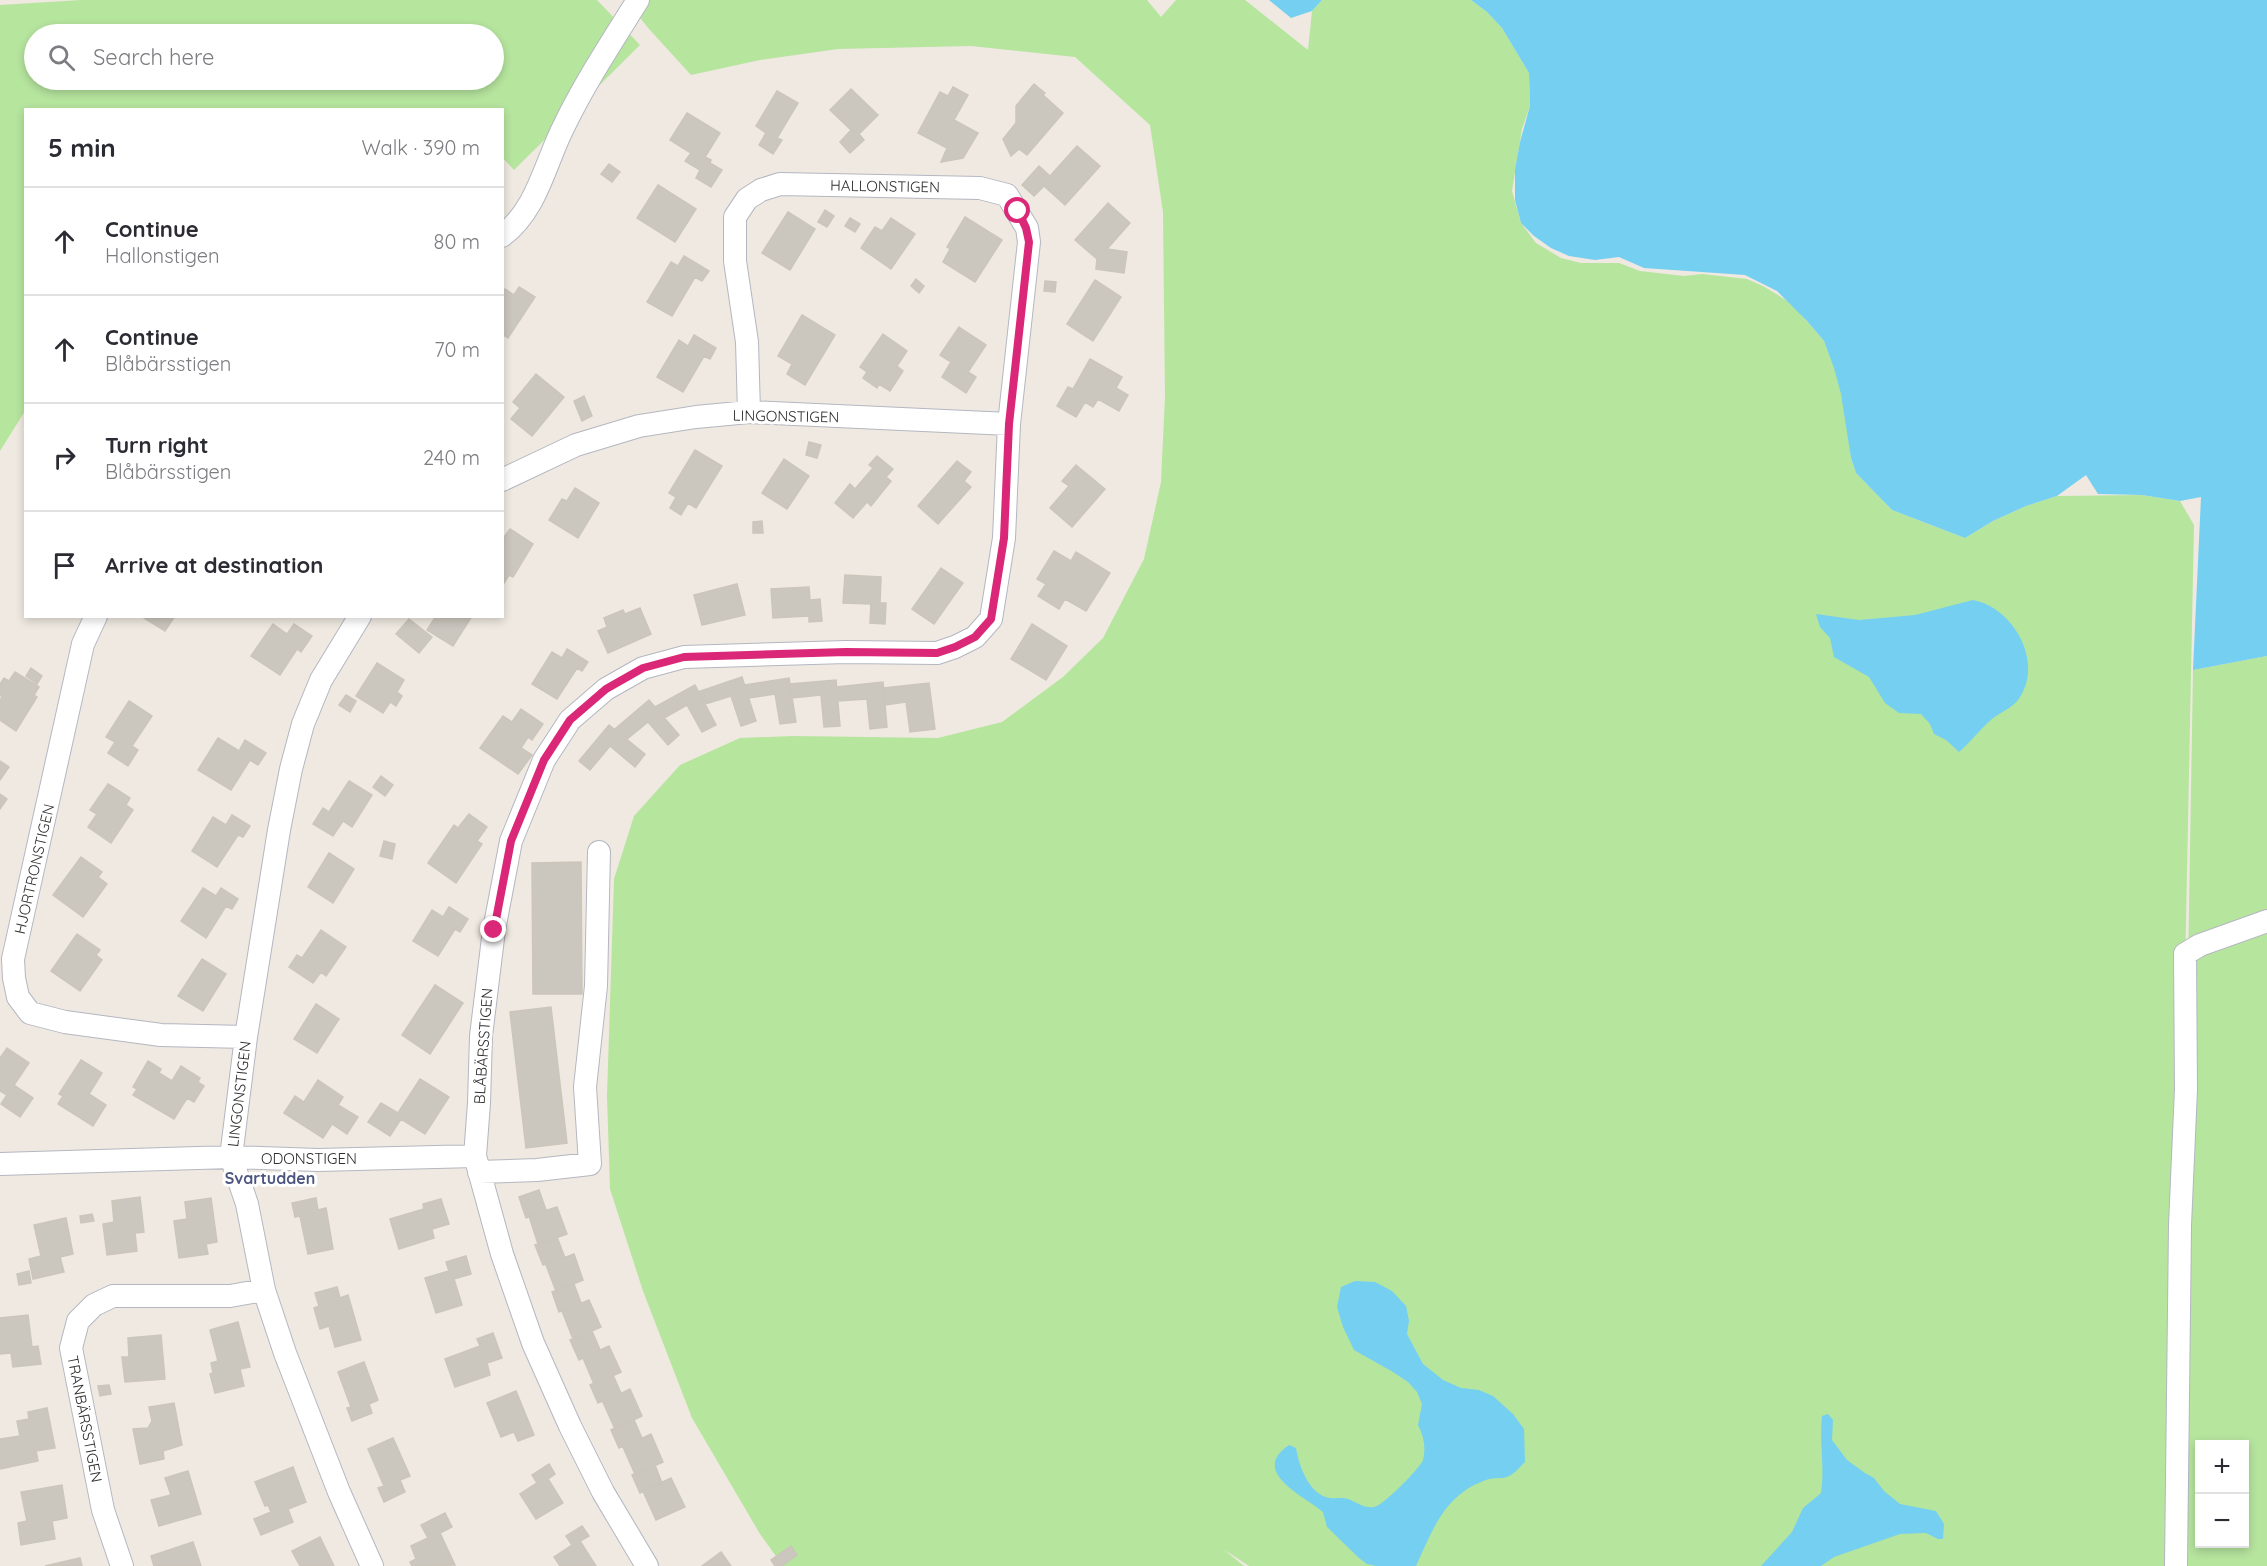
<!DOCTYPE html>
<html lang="en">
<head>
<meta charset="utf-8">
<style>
  body { margin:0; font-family:Quicksand,sans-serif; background:#f2f2f3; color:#2b2b33 }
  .controls { position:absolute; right:18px; bottom:18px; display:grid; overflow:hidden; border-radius:0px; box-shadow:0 3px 9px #0003 }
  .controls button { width:54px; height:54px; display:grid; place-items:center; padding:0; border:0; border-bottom:2px solid #e1e1e2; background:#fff; color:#2b2b33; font:30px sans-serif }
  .stop { position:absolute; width:18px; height:18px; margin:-14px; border:4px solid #db2777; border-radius:50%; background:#fff }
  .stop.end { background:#db2777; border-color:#fff; box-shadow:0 2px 6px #0008 }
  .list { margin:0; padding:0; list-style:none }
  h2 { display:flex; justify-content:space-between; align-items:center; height:78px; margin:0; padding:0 24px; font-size:26px }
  h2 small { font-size:20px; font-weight:400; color:#7c7c81 }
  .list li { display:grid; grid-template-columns:39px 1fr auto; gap:18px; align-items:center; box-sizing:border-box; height:108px; padding:0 24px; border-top:2px solid #e1e1e2 }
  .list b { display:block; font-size:22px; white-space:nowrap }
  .list p { margin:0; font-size:20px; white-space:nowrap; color:#7c7c81 }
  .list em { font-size:20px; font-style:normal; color:#7c7c81 }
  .icon { flex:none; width:33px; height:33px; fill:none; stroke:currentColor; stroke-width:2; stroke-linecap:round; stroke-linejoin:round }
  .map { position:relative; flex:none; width:2267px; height:1566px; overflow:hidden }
  .search { position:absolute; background:#fff; box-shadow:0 3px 9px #0003; left:24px; top:24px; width:480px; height:66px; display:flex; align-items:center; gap:15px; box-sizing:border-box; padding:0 21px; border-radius:33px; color:#7c7c81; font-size:22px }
  .panel { position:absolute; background:#fff; box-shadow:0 3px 9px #0003; left:24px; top:108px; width:480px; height:510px; border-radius:0px }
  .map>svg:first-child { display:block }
  .green { fill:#b6e59e; fill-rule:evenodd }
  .water { fill:#75cff0 }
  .building { fill:#cbc7bf; stroke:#cbc5ba; stroke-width:1.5 }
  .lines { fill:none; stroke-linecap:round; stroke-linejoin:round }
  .minor-casing { stroke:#b4b7c1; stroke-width:24 }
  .minor { stroke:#fff; stroke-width:22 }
  .route { stroke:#db2777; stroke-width:8 }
  .labels { text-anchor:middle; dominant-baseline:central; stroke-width:6; stroke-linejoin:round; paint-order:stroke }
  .street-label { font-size:15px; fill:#2e2e2e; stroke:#fff }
  .neighbourhood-label { font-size:16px; font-weight:bold; fill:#4d5680; stroke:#fff }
</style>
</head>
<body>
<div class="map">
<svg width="2267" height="1566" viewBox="0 0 2267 1566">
  <rect width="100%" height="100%" fill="#efe9e1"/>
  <!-- green -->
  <path class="green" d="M81 0H597L640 45 514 170 503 158 502 110H26L25 411 0 451V5ZM34 34H494V80H34Z
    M626 0H1147L1161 17 1176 0H1245L1308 50 1312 11 1322 0H1471L1487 12 1502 28 1529 73 1530 106 1522 129 1512 191 1521 223 1536 243 1561 258 1581 263H1619L1640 271 1684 276 1702 274 1747 279 1763 286 1786 300 1800 313 1824 341 1837 374 1847 418 1851 458 1856 473 1892 510 1965 538 1993 521 2026 506 2057 496 2142 495 2180 501 2194 525 2173 1566H1249L1223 1549 1244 1566H783L760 1534 692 1418 643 1291 610 1189 607 1096 614 879 634 816 680 765 740 738 794 736 938 738 1002 722 1063 677 1103 638 1144 559 1161 482 1165 397 1163 212 1150 125 1075 57 971 46 838 49 760 60 691 75 649 29Z
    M2267 656V1566H2178L2193 670ZM2200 1444H2244V1544H2200Z"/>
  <!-- water -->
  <path class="water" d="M1269 0H1322L1312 11 1291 18Z
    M1471 0H2267V656L2193 670 2201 497 2180 501 2142 495 2098 494 2086 475 2057 496 2026 506 1993 521 1965 538 1892 510 1856 473 1851 458 1841 394 1834 368 1824 341 1807 321 1777 291 1745 275 1644 268 1619 257 1595 260 1569 256 1551 248 1534 236 1521 223 1515 200V170L1520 142 1530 106 1529 73 1502 28 1487 12Z
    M1973 600C2014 608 2045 663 2018 700 2012 708 1999 713 1992 719 1980 729 1971 742 1959 752L1946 740 1934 734 1930 724 1921 714 1899 713 1885 703 1869 677 1834 657 1830 638 1820 627 1816 614 1859 620 1915 615Z
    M1355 1281 1375 1282 1392 1291 1406 1306 1409 1321 1407 1334 1423 1364 1443 1380 1461 1388 1479 1390 1493 1396 1513 1414 1524 1429 1525 1462C1518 1469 1513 1476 1503 1478 1498 1478 1493 1478 1489 1479 1445 1493 1433 1529 1416 1566H1376L1367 1564 1359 1558 1327 1527 1323 1512C1304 1496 1249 1472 1289 1445L1296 1448C1299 1466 1309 1495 1330 1498 1337 1499 1342 1497 1348 1499 1356 1502 1366 1509 1374 1507 1383 1506 1421 1467 1423 1460 1426 1447 1424 1437 1418 1425L1422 1404 1417 1392 1408 1382 1393 1372 1354 1350 1343 1327 1337 1307 1341 1287Z
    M1828 1414 1833 1420 1832 1440 1847 1460 1865 1473 1874 1478 1884 1491 1900 1504 1936 1511 1944 1524 1943 1539H1938L1926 1533 1900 1534 1834 1557 1821 1566H1761L1792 1532 1803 1508 1821 1493C1825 1467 1819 1442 1822 1416Z"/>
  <!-- building -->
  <path class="building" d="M1034 84 1045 93 1043 95 1063 113 1027 155 1019 149 1011 156 1003 139 1016 123V106Z
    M953 87 968 95 954 120 978 133 963 158 941 162 947 148 918 133 940 92 948 96Z
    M851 89 878 115 859 134 864 140 850 153 840 142 851 130 830 110Z
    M777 91 798 103 777 138 782 140 773 154 759 145 766 133 756 126Z
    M687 113 720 133 705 157 711 160 710 163 722 170 711 187 696 178 700 170 685 161 691 153 670 140Z
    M1077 146 1100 166 1065 205 1044 186 1034 196 1022 185 1039 166 1050 176Z
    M609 164 620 172 612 182 601 174Z
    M658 185 696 209 675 242 637 218Z
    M1108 203 1130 223 1107 249 1127 252 1124 273 1096 269 1097 259 1075 240Z
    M825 210 834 216 827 227 818 222Z
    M788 212 815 229 790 270 762 253Z
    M965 217 1002 240 975 282 943 262 950 249 947 247Z
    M850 218 860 224 855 232 845 226Z
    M891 218 915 234 891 269 861 248 875 227 882 231Z
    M684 256 709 271 702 281 695 277 672 316 647 302 671 262 678 266Z
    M916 279 924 286 919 293 911 286Z
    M1095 280 1121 297 1093 341 1067 324Z
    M1045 281 1056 282 1055 292 1044 291Z
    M519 287 535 297 508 338 502 334V292L505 289 514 295Z
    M802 315 835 335 805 385 787 374 792 364 778 356Z
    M959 327 986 345 968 372 976 377 966 393 942 377 951 362 940 355Z
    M883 334 907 351 897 366 903 371 890 391 879 384 877 388 863 378 867 372 860 367Z
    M694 335 716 348 710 359 704 356 683 392 657 377 679 340 688 346Z
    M1090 359 1122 377 1116 388 1128 395 1119 411 1098 399 1093 407 1085 402 1076 417 1057 406 1068 387 1073 389Z
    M536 374 564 397 532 436 511 419 520 408 513 402Z
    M584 396 592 416 582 421 574 401Z
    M809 442 821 445 817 458 806 455Z
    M695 450 722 466 696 508 688 503 681 515 670 508 676 497 669 493Z
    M877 456 893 469 886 477 891 481 871 506 867 502 853 518 835 503 850 484 855 489 873 468 869 465Z
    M784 459 809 476 787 509 762 493Z
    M957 461 971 472 964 481 971 487 938 524 918 506Z
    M1076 465 1105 489 1072 527 1050 508 1069 486 1062 481Z
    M575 488 599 503 578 538 549 520 562 499 567 501Z
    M762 521 763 533H753V522Z
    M510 529 533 544 513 577 509 575 503 585 502 540Z
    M1054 551 1071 561 1076 552 1110 573 1086 611 1065 599 1059 609 1038 596 1046 584 1037 579Z
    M941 568 963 583 934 624 912 609Z
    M845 575 881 577 880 603H886L885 624 870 623 871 604 843 603Z
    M737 584 745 615 702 625 694 595Z
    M809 587 810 600 820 599 822 621 809 622V616L773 618 771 589Z
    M640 608 651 634 608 653 598 631 607 627 604 618 623 610 625 614Z
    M145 616H175L165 631 144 618Z
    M436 616H472L453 646 427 630Z
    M409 619 432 637 419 653 396 634Z
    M273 624 287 634 294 624 312 636 301 652 297 649 280 675 251 656Z
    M1032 624 1067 646 1046 680 1011 659Z
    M567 649 588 662 582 671 577 668 557 699 532 684 552 652 562 658Z
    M377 663 404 680 397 692 402 696 396 706 390 702 383 713 356 696Z
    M31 668 42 676 37 684 26 676Z
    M15 672 39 687 34 695 37 697 16 731 0 720V700L2 697 0 695V684L4 678 9 681Z
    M742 677 756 721 741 726 731 696 705 704 698 692Z
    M789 678 796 722 780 724 775 694 749 698 744 685Z
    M836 680 840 726 824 727 821 695 792 698 790 684Z
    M883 682 887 727 870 729 867 699 838 701 837 687Z
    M929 683 935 729 910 732 906 702 885 705 884 688Z
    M695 685 716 725 702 732 687 705 664 718 655 707Z
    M346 695 356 701 350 712 339 705Z
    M649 700 679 735 668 745 648 722 627 739 615 729Z
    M129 701 152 716 132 746 138 750 128 766 108 753 115 742 106 737Z
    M521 709 543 724 532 740 528 737 521 748 532 755 518 774 480 748 503 716 512 722Z
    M609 725 645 754 635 767 610 746 590 770 579 761Z
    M218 738 239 751 245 740 266 753 258 765 250 760 231 790 198 770Z
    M0 761 9 767 0 780Z
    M381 776 393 785 385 796 373 787Z
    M349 781 372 795 352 827 343 821 333 836 313 824 323 808 329 812Z
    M108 784 130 798 126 805 133 810 111 843 88 827 97 814 90 810Z
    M0 794 7 799 0 809Z
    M469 814 487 827 477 841 482 844 456 883 428 863 454 825 458 828Z
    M232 815 250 826 243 837 238 835 217 867 192 851 213 817 226 825Z
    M384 841 395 844 392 859 380 856Z
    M329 853 354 869 333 903 308 887Z
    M81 857 102 872 98 877 107 884 83 917 53 895Z
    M581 862 582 994H533L532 863Z
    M203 888 216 896 221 888 238 899 232 909 226 906 206 938 181 921Z
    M449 907 468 919 460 932 455 929 438 956 413 941 432 910 443 917Z
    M321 930 346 947 326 976 321 972 313 983 289 967 297 955 302 958Z
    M77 934 100 950 96 955 102 960 80 991 51 971Z
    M202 959 226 974 203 1011 178 996Z
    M435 985 463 1003 430 1054 402 1035Z
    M316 1004 339 1019 317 1053 294 1039Z
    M551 1007 567 1143 526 1148 510 1012Z
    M7 1048 29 1063 14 1085 33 1098 20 1117 1 1104 7 1095 0 1091V1058Z
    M81 1060 102 1073 89 1094 106 1105 93 1126 58 1104 63 1096 59 1094Z
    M148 1061 161 1069 159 1073 172 1081 181 1066 200 1078 198 1082 204 1086 194 1102 187 1098 174 1119 133 1095 137 1089 133 1087Z
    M420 1079 449 1097 425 1134 401 1119 390 1136 368 1122 381 1103 398 1113Z
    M318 1080 343 1097 338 1105 358 1117 347 1134 332 1124 323 1138 284 1113 295 1096 304 1102Z
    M539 1190 546 1210 526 1218 519 1197Z
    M140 1197 144 1232 135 1233 137 1251 107 1255 103 1224 114 1222 112 1201Z
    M211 1198 217 1242 206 1244 208 1254 179 1258 174 1221 187 1219 185 1202Z
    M316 1198 318 1210 326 1208 333 1249 308 1254 300 1216 295 1217 292 1203Z
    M441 1199 449 1224 432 1229 434 1238 399 1249 390 1219 424 1209 423 1204Z
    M557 1207 567 1234 538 1244 529 1216Z
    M92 1214 94 1221 81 1223 80 1216Z
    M66 1218 73 1254 60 1257 64 1272 33 1279 29 1259 41 1256 34 1225Z
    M557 1237 565 1258 543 1265 535 1245Z
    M574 1254 583 1280 556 1291 546 1265Z
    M466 1256 471 1274 454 1279 462 1305 436 1313 425 1278 449 1271 446 1262Z
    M29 1271 31 1283 19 1285 17 1274Z
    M574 1284 581 1303 559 1312 552 1292Z
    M337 1287 340 1298 348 1295 361 1340 335 1347 329 1326 320 1329 314 1308 319 1306 315 1293Z
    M589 1300 601 1327 573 1339 562 1311Z
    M28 1315 32 1347 38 1346 41 1364 13 1367 11 1353 0 1354V1318Z
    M238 1322 250 1367 240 1369 244 1386 215 1393 210 1374 213 1373 211 1363 218 1361 210 1330Z
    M592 1331 600 1350 579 1360 570 1340Z
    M493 1333 502 1358 487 1363 490 1375 455 1387 445 1359 480 1346 477 1339Z
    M161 1335 165 1379 125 1382 122 1357H129L128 1338Z
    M609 1346 621 1372 594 1384 583 1358Z
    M364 1362 378 1400 369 1404 372 1413 352 1421 347 1408 351 1407 338 1372Z
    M613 1375 621 1393 598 1403 590 1385Z
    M109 1385 111 1394 100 1396 98 1386Z
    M630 1389 642 1416 615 1429 603 1402Z
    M516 1391 534 1435 518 1441 514 1432 501 1437 487 1403Z
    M174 1403 182 1445 163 1451 164 1459 140 1464 133 1429 148 1428 152 1421 149 1407Z
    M47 1408 55 1448 36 1451 38 1461 0 1469V1439L20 1436 17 1421 29 1419 28 1412Z
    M634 1420 642 1438 619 1448 611 1430Z
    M651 1434 663 1462 635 1474 623 1447Z
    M393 1438 410 1476 400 1480 405 1492 384 1502 378 1488 384 1486 368 1449Z
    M549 1464 555 1474 548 1479 563 1503 536 1519 520 1494 537 1483 532 1475Z
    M655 1465 662 1483 640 1493 632 1475Z
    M293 1467 306 1502 288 1509 293 1522 261 1535 254 1519 271 1512 268 1505 265 1506 255 1482Z
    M188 1471 201 1514 159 1526 151 1500 171 1495 165 1478Z
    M671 1478 685 1507 656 1520 643 1491Z
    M62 1485 67 1518 52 1521 55 1539 21 1545 18 1523 27 1521 21 1492Z
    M445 1513 452 1527 440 1533 455 1565 412 1566 410 1562 416 1559 411 1546 428 1538 421 1525Z
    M582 1526 589 1536 580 1541 596 1566H560L554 1557 572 1545 566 1536Z
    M320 1537 334 1566H300L292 1551Z
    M193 1542 201 1566H154L151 1556Z
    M791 1546 797 1555 782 1566H775L771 1560Z
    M721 1552 731 1566H702Z
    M80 1558 82 1566H45Z"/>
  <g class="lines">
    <defs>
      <path id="minor" d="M502 236C538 209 545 162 565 124 586 81 613 40 638 0
        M502 480 576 445 639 426 696 417 749 412 1009 424
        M96 616 83 644 13 959 14 978 18 997 30 1013 65 1022 161 1035 246 1037
        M360 616 321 680 303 724 291 769 279 830 246 1037 231 1157 247 1204 264 1290 285 1353 339 1492 372 1566
        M0 1164 231 1157 318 1160 475 1156
        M479 1172 537 1170 590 1164 585 1087 596 986 599 852
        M122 1566 103 1510 71 1348 78 1321 94 1305 113 1296H230L264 1290
        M647 1566 603 1492 570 1426 533 1343 502 1254 475 1156 479 1103 481 1036 494 930 511 841 544 760 570 720 606 689 643 668 684 657 846 652 937 653 955 647 975 637 991 619 1004 538 1009 424 1029 242 1027 228 1007 195 980 188 780 184 761 190 747 199 735 217V261L747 342 749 412
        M2176 1566 2180 1225 2186 1089 2185 954 2200 945 2267 921"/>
    </defs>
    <!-- minor casing -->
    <use href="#minor" class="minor-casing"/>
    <!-- minor -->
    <use href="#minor" class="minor"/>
  </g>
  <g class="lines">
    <!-- route -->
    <path class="route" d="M494 930 511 841 544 760 570 720 606 689 643 668 684 657 846 652 937 653 955 647 975 637 991 619 1004 538 1009 424 1029 242 1026 228 1018 211"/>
  </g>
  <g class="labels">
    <!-- street labels -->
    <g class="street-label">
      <text transform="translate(885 186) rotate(1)">HALLONSTIGEN</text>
      <text transform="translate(786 416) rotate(1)">LINGONSTIGEN</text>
      <text transform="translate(34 869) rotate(-77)">HJORTRONSTIGEN</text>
      <text transform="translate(483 1046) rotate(-86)">BLÅBÄRSSTIGEN</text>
      <text transform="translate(239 1094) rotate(-83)">LINGONSTIGEN</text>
      <text x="309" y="1158">ODONSTIGEN</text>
      <text transform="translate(85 1419) rotate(79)">TRANBÄRSSTIGEN</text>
    </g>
    <!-- neighbourhood labels -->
    <g class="neighbourhood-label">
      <text x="270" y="1178">Svartudden</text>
    </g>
  </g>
</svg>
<div class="controls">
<button>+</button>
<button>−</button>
</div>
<div class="stop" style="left:1018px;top:211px"></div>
<div class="stop end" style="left:494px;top:930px"></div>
<div class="search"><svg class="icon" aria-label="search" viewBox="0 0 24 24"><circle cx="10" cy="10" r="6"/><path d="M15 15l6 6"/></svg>Search here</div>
<section class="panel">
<h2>5 min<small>Walk · 390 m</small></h2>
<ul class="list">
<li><svg class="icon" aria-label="ahead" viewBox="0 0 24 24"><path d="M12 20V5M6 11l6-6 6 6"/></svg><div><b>Continue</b><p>Hallonstigen</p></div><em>80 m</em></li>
<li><svg class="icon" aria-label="ahead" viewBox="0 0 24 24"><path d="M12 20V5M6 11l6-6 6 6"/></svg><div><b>Continue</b><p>Blåbärsstigen</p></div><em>70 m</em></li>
<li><svg class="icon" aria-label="right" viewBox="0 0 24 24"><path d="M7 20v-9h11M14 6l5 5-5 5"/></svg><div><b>Turn right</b><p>Blåbärsstigen</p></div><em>240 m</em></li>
<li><svg class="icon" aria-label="arrive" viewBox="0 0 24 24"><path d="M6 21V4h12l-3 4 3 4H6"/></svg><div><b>Arrive at destination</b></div></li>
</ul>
</section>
</div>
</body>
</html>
